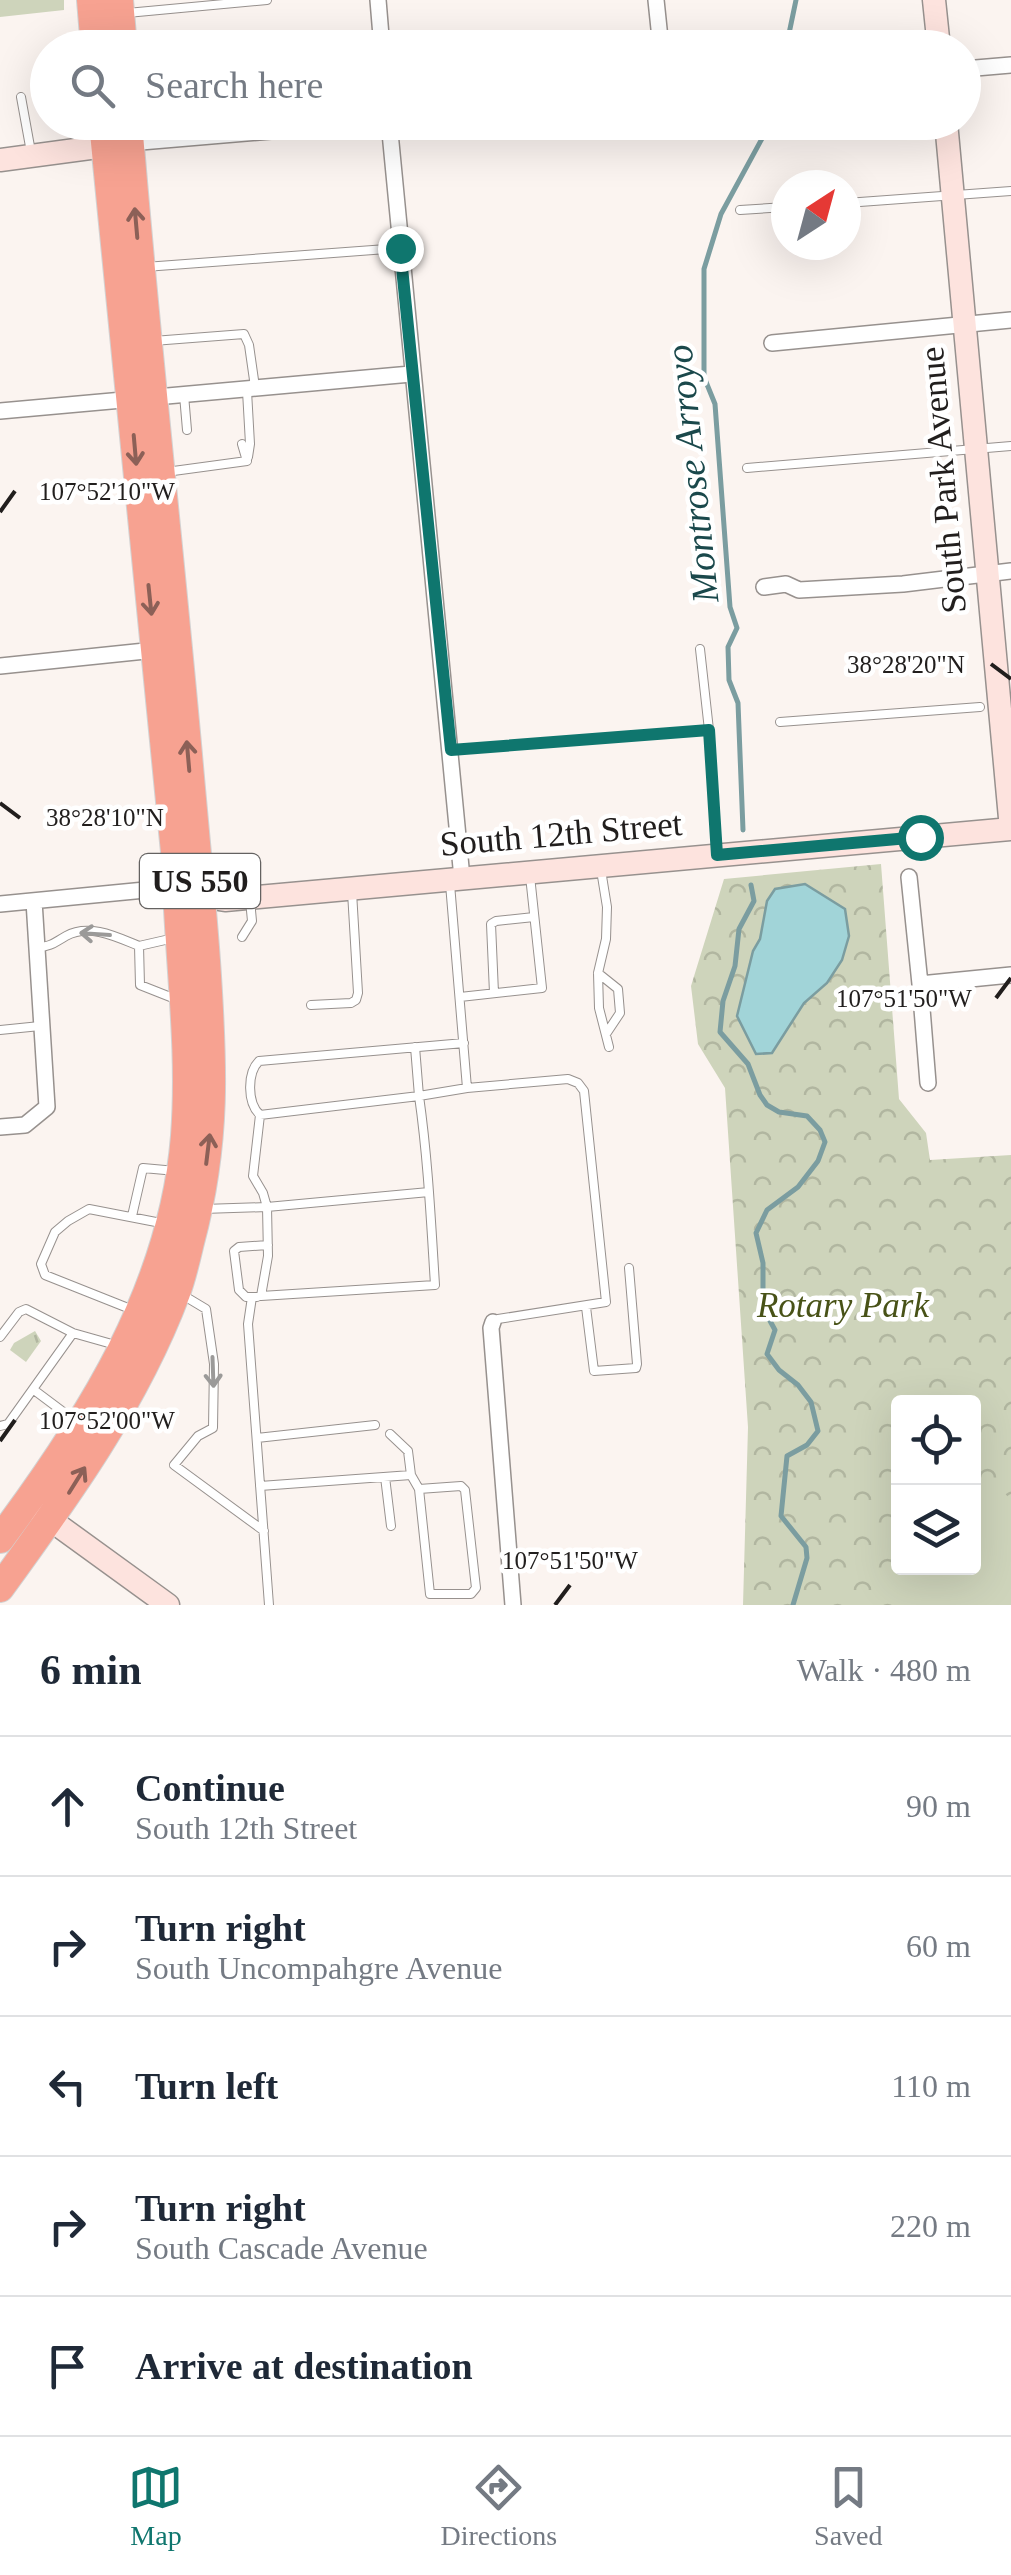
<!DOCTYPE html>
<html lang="en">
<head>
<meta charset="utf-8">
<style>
  body { margin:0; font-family:Georgia,serif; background:#f2f2f3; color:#1f2937 }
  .controls { position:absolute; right:30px; bottom:30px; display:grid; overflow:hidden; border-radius:10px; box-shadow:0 10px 40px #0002 }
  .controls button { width:90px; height:90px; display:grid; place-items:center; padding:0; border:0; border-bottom:2px solid #e0e1e3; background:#fff; color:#1f2937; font:50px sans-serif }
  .compass { position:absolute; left:771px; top:170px; width:90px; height:90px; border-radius:50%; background:#fff; box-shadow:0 10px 40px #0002; rotate:36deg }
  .stop { position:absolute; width:30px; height:30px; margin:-22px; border:8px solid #0f766e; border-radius:50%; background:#fff }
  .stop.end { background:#0f766e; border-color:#fff; box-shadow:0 2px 10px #0008 }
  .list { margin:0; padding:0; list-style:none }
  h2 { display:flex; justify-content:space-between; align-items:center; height:130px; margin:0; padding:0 40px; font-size:42px }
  h2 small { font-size:32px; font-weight:400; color:#747a83 }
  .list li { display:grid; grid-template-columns:65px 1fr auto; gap:30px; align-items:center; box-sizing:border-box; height:140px; padding:0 40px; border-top:2px solid #e0e1e3 }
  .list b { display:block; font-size:38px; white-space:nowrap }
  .list p { margin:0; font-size:32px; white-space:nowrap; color:#747a83 }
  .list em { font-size:32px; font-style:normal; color:#747a83 }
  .icon { flex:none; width:55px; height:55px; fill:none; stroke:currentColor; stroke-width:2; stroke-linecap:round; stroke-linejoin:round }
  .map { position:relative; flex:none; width:1011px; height:1605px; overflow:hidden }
  .search { position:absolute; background:#fff; box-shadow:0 10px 40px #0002; left:30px; right:30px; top:30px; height:110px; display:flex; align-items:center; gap:25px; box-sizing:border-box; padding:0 35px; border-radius:55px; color:#747a83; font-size:38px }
  .sheet { height:830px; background:#fff }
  nav { display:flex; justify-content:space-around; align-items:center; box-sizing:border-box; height:140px; border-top:2px solid #e0e1e3; background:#fff; font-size:28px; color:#747a83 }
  nav a { display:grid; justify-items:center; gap:5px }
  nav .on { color:#0f766e }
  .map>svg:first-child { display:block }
  .grass { fill:url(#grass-tufts) }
  .forest { fill:url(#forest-crowns); fill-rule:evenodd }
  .garden { fill:#ced4bb }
  .water { fill:#a1d4d8; stroke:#7b9da0; stroke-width:2.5 }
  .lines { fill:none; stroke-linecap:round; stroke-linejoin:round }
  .stream { stroke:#7b9da0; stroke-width:5 }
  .lane-casing { stroke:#97918e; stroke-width:10 }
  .street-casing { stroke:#97918e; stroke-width:18 }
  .secondary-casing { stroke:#97918e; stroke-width:25 }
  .highway-casing { stroke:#d3d2d2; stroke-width:30 }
  .lane { stroke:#fff; stroke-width:8 }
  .street { stroke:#fff; stroke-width:15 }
  .secondary { stroke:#fde3de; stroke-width:22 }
  .highway { stroke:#f7a291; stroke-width:28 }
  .oneway { stroke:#8c6057 }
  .oneway2 { stroke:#9b9a99 }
  .route { stroke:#0f766e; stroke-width:12 }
  .ticks { fill:none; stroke:#211e1d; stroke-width:4 }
  .labels { text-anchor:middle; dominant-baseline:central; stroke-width:9; stroke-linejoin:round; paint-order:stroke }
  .shield { fill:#fff; stroke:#646261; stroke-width:2.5 }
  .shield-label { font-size:32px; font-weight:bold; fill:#211e1d }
  .street-label { font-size:35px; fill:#211e1d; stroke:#fff }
  .park-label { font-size:35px; font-style:italic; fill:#485217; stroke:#fff }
  .water-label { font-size:38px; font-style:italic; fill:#1a484b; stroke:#fff }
  .ticks-label { font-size:25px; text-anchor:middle; fill:#211e1d; stroke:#fff; stroke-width:9; stroke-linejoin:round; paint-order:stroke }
</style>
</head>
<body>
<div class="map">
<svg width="1011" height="1605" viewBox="0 0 1011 1605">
  <defs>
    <pattern id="grass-tufts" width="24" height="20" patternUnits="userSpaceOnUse" patternTransform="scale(2.5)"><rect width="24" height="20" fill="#ced4bb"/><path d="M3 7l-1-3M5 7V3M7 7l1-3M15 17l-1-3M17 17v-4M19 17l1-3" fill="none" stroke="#b1b6a0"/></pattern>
    <pattern id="forest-crowns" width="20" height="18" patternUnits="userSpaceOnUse" patternTransform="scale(2.5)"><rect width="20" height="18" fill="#ced4bb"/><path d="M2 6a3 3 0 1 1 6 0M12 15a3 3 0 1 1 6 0" fill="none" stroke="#b1b6a0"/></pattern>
  </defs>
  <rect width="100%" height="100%" fill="#fbf4f0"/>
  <!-- grass -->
  <path class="grass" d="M35 1331 41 1341 26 1362 10 1350 14 1343Z"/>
  <!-- forest -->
  <path class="forest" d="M881 864 899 1099 926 1133 930 1160 1011 1155V1605H743L748 1427 725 1088 698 1044 691 986 724 879ZM898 1402H974V1568H898Z"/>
  <!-- garden -->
  <path class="garden" d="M0 0H64V10L0 17Z
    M974 1493 1005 1494 1011 1499V1605H898L895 1561 898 1543V1568H974Z"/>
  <!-- water -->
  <path class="water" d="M805 884 845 909 849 936 842 960 827 983 804 1003 772 1053 756 1054 737 1016 753 951 760 939 767 901 775 889Z"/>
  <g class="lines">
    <!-- stream -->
    <path class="stream" d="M786 48 796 0
      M743 830 738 703 729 680 728 647 737 628 730 607 715 404 704 377V269L721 214 771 122
      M751 885 754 901 739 929 735 966 723 1001 720 1032 748 1064 760 1095 767 1105 779 1112 807 1116 820 1130 825 1142 818 1161 798 1187 767 1210 756 1233 763 1263V1308L775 1330 767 1354 779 1370 798 1385 811 1402 818 1431 807 1445 787 1456 781 1516 806 1547 807 1558 793 1605"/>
    <defs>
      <path id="lane" d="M127 13 267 0
        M21 97 31 152
        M846 203 1011 191
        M740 210 786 207
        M145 267 400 248
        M153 341 244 334 249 345 255 387
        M247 391 250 444 248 457
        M184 395 187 430
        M747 468 1011 446
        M166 472 247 461 242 444
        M700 649 709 730 717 851
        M780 722 980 707
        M451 750 709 730
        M601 870 607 907 606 939 598 973 599 1008 609 1047
        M450 884 467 1088
        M242 937 252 921 250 900
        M174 938 139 946 140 985 178 1000
        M36 948C54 945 52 944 66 936 89 923 117 937 139 946
        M598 973 618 989 620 1013 606 1034
        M494 993 491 924 496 921 534 917
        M460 997 542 988 530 876
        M311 1005 351 1003 356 1000 358 993 352 892
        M0 1030 40 1026
        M415 1047 419 1096 467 1088 568 1079 578 1083 584 1091 606 1302 498 1319 493 1322
        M260 1115C247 1103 247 1073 259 1061L464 1043
        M203 1209 267 1207 268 1256 261 1296 435 1285C431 1222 428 1159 419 1096L260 1115 253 1176 263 1193 267 1207 429 1192
        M132 1216 143 1168 176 1171
        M181 1294 206 1309 214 1364 213 1428 198 1436 174 1465 264 1531
        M252 1297 248 1324 269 1605
        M257 1297H246L239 1290 234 1251 239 1247 268 1245
        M586 1307 594 1371 636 1368 637 1364 629 1268
        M133 1310 45 1275 41 1264 55 1232 68 1221 89 1209 161 1223
        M0 1337 19 1312 26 1309 73 1333 119 1346
        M34 1390 74 1420
        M0 1426 8 1424 73 1333
        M257 1438 375 1425
        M411 1475 419 1489 430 1594H471L476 1588 465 1490 461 1486 419 1489
        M385 1477 391 1526
        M260 1486 411 1475 408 1451 390 1434"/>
      <path id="street" d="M378 0 382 48
        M656 0 661 48
        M964 69 1011 65
        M389 122 462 878
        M129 143 378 122
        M772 343 1011 320
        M0 411 411 374
        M764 587 786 584 799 590 903 584 1011 571
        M0 666 155 650
        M909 877 920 984 1011 975
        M0 904 145 890 178 893
        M920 984 928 1083
        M0 1127 25 1125 47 1107 34 901
        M493 1322 491 1328 513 1605"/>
      <path id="secondary" d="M934 0 939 48
        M946 122 1011 829
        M0 160 120 144
        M186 894 225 900 1011 829
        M37 1510 168 1605"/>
      <path id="highway" d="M91 0 95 48
        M119 0 123 48
        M0 1539C89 1420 173 1289 185 1136 192 1045 178 954 176 862L103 122
        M0 1588C67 1496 135 1402 176 1293 182 1277 186 1259 190 1242 217 1142 213 1063 206 961 201 892 194 824 188 755 169 544 145 334 128 122"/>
    </defs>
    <!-- lane casing -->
    <use href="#lane" class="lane-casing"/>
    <!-- street casing -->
    <use href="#street" class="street-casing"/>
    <!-- secondary casing -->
    <use href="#secondary" class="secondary-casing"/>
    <!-- highway casing -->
    <use href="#highway" class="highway-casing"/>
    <!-- lane -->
    <use href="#lane" class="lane"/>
    <!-- street -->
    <use href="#street" class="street"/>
    <!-- secondary -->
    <use href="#secondary" class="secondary"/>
    <!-- highway -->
    <use href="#highway" class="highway"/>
  </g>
  <!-- one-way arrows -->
  <defs><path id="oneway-shaft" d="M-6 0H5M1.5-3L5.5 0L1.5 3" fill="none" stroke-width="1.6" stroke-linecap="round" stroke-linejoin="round" transform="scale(2.5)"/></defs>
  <g class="oneway">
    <use href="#oneway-shaft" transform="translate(136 223) rotate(-95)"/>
    <use href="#oneway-shaft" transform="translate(135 450) rotate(85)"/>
    <use href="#oneway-shaft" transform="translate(150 600) rotate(84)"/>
    <use href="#oneway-shaft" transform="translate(188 756) rotate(-95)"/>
    <use href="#oneway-shaft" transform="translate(208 1149) rotate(-83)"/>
    <use href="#oneway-shaft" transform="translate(77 1480) rotate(-58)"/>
  </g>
  <g class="oneway2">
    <use href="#oneway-shaft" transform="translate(95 934) rotate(-176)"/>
    <use href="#oneway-shaft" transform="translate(213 1372) rotate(88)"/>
  </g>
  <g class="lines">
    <!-- route -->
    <path class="route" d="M400 248 451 750 709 730 717 855 920 837"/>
  </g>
  <!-- ticks -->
  <path class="ticks" d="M0 512 15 491M991 664 1011 679M0 803 20 818M996 998 1011 978M0 1441 15 1420M555 1605 570 1585"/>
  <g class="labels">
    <!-- shield labels -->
    <rect class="shield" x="140" y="854" width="120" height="54" rx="8"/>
    <g class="shield-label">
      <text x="200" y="881">US 550</text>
    </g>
    <!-- street labels -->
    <g class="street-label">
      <text transform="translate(943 480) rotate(-95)">South Park Avenue</text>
      <text transform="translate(561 834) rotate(-5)">South 12th Street</text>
    </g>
    <!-- park labels -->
    <g class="park-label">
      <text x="843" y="1305">Rotary Park</text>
    </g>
    <!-- water labels -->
    <g class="water-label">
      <text transform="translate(692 474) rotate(-96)">Montrose Arroyo</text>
    </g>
  </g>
  <g class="ticks-label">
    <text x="107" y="500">107°52'10"W</text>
    <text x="906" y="673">38°28'20"N</text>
    <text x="105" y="826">38°28'10"N</text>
    <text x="904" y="1007">107°51'50"W</text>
    <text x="107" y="1429">107°52'00"W</text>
    <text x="570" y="1569">107°51'50"W</text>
  </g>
</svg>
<div class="controls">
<button><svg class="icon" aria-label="locate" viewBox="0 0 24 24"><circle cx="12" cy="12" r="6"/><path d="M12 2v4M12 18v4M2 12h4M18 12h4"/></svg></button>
<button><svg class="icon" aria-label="layers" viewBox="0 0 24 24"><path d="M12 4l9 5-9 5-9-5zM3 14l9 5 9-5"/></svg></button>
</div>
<svg class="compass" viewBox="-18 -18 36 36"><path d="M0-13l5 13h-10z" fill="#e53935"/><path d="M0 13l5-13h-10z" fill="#747a83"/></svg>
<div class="stop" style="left:920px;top:837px"></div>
<div class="stop end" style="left:400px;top:248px"></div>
<div class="search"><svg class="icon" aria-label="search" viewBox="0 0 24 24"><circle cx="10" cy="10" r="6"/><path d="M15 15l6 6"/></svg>Search here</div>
</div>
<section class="sheet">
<h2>6 min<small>Walk · 480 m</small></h2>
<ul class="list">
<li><svg class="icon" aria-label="ahead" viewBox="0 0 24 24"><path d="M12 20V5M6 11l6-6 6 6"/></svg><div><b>Continue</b><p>South 12th Street</p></div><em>90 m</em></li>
<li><svg class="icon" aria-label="right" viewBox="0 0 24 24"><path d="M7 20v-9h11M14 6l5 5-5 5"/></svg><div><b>Turn right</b><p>South Uncompahgre Avenue</p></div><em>60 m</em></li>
<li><svg class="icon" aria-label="left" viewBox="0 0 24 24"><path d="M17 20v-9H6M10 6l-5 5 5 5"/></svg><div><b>Turn left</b></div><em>110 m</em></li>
<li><svg class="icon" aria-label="right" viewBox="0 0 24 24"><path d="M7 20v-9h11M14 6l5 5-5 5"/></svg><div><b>Turn right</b><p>South Cascade Avenue</p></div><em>220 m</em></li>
<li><svg class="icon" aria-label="arrive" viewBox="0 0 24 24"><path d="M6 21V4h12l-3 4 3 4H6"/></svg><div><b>Arrive at destination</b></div></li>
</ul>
</section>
<nav>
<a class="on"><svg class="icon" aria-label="map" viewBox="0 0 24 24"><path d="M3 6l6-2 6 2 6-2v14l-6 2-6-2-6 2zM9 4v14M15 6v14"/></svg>Map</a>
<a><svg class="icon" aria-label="directions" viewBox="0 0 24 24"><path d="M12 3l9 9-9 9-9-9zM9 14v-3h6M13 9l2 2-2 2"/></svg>Directions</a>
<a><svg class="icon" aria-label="saved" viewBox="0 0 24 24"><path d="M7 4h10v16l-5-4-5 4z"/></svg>Saved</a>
</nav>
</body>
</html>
